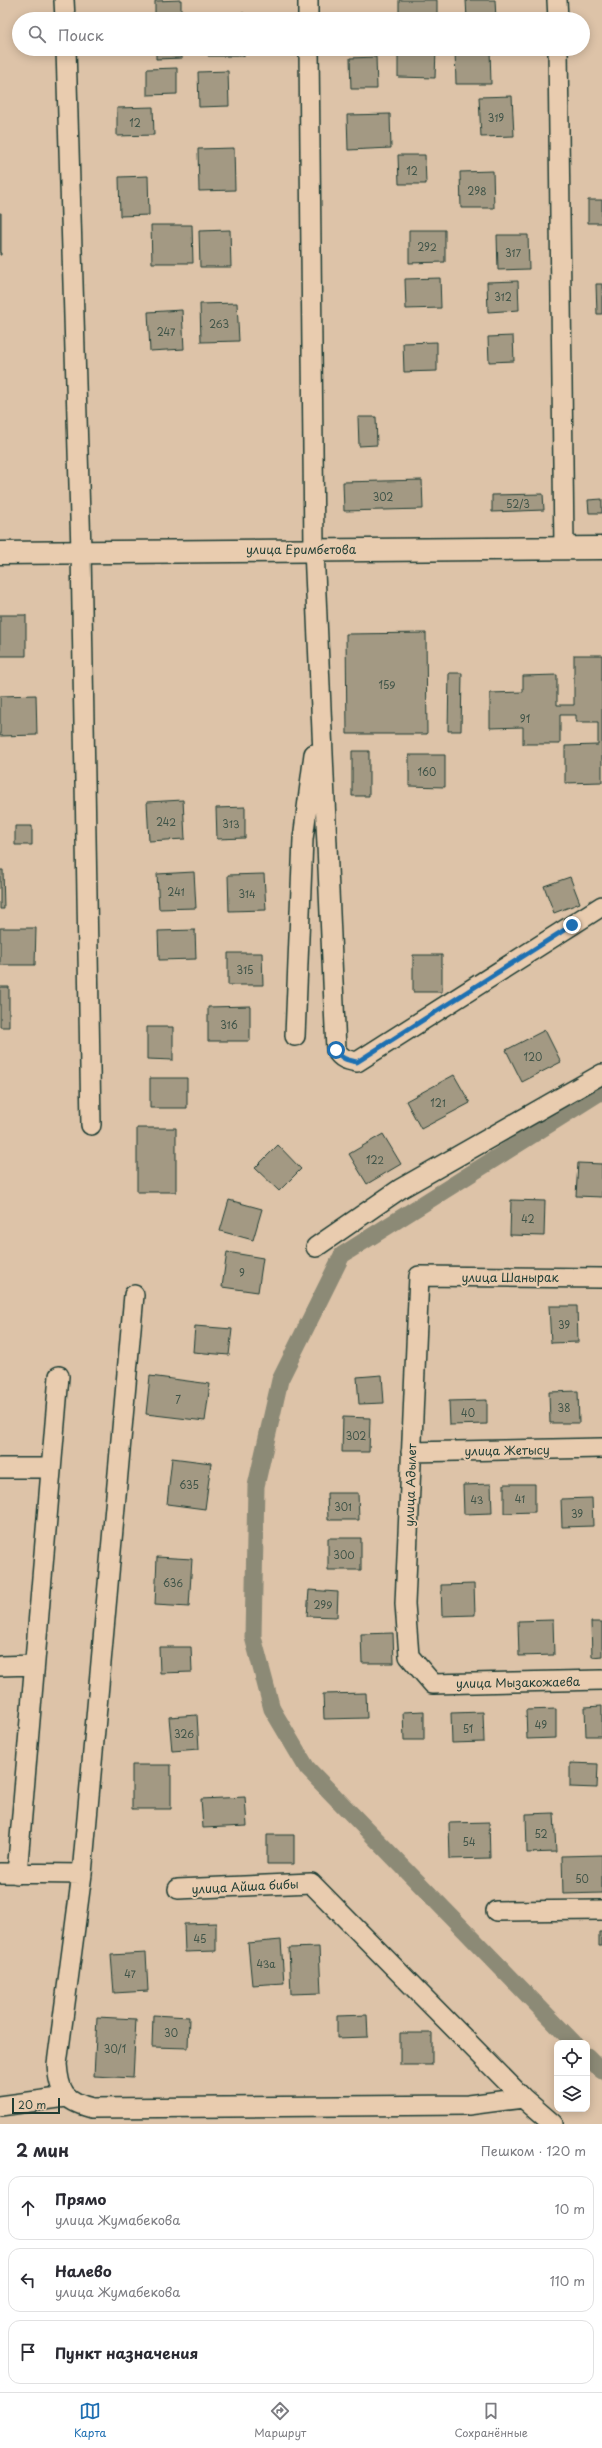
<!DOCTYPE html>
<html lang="ru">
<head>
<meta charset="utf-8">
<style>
  body { margin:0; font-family:"Playpen Sans",sans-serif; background:#f7f7f7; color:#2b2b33 }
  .controls { position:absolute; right:12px; bottom:12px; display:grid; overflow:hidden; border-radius:8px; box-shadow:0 2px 10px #0003 }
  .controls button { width:36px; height:36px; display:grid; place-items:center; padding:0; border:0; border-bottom:1px solid #e1e1e2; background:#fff; color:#2b2b33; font:20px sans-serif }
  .scale { position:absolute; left:12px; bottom:10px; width:48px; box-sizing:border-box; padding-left:4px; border:2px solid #1f3d34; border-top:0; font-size:11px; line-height:14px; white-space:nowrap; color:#1f3d34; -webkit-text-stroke:3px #e9ccaf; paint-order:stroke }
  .stop { position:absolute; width:12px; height:12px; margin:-9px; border:3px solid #1f6fb2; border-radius:50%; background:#fff }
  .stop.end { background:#1f6fb2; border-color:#fff; box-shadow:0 1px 4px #0008 }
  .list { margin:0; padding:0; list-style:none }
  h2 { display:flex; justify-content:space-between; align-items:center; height:52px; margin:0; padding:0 16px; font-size:17px }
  h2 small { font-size:13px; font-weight:400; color:#7c7c81 }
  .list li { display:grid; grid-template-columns:26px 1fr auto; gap:12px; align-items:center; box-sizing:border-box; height:64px; margin:0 8px 8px; padding:0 8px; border:1px solid #e1e1e2; border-radius:12px }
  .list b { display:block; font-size:15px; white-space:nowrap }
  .list p { margin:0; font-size:13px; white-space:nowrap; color:#7c7c81 }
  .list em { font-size:13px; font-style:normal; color:#7c7c81 }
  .icon { flex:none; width:22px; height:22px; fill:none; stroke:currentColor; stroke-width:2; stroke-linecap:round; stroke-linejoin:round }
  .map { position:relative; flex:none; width:602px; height:2124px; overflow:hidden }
  .search { position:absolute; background:#fff; box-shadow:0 2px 10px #0003; left:12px; right:12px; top:12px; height:44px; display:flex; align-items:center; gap:10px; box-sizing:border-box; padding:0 14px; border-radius:22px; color:#7c7c81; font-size:15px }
  .sheet { height:268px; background:#fff }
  nav { display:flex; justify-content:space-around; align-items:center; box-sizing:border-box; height:56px; border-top:1px solid #e1e1e2; background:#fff; font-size:11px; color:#7c7c81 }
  nav a { display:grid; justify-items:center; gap:2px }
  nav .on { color:#1f6fb2 }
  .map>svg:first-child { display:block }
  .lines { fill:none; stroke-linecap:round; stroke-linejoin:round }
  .canal { stroke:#8c8a76; stroke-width:17 }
  .building { fill:#a39983; stroke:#1f3d34 }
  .minor-casing { stroke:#1f3d34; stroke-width:22 }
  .secondary-casing { stroke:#1f3d34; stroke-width:25 }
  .minor { stroke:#e9ccaf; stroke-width:19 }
  .secondary { stroke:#e9ccaf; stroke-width:22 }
  .route { stroke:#1f6fb2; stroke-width:5 }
  .labels { text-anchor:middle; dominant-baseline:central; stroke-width:4; stroke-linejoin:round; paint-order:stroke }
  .number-label { font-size:10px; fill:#405448 }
  .street-label { font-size:12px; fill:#1f3d34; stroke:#e9ccaf }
</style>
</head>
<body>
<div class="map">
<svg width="602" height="2124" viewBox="0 0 602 2124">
  <rect width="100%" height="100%" fill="#ddc3a8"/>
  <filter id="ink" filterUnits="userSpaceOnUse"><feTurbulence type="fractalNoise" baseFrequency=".025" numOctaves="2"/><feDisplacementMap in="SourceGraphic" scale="8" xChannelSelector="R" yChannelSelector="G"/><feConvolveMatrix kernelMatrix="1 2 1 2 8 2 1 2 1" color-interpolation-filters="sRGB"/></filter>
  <g filter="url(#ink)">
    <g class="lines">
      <!-- canal -->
      <path class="canal" d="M574 2043 307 1768 272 1709 253 1637 256 1486 280 1380 342 1255 602 1091
        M587 2056 602 2071"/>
    </g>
    <!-- building -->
    <path class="building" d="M181 0V19H155V1Z
      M399 0H437V19H399Z
      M466 0H495L496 19H467Z
      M208 13H244V19H208Z
      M156 49H182V58L156 59Z
      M208 49H244V56H208Z
      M398 49H436L435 78 398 77Z
      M455 49H490L491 84H456Z
      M376 57 377 89H351L350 58Z
      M177 68V94L147 95V69Z
      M228 71 229 106 199 107 198 72Z
      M512 96 514 136 481 137 479 97Z
      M153 107 154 135 117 136V108Z
      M390 114 391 148 348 150 347 115Z
      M234 148 235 190 199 191 198 149Z
      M398 155H425L426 184H399Z
      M493 171 494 208H461L460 172Z
      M148 176 149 215 120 216 119 177Z
      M588 200H602V223H588Z
      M0 213H1V255H0Z
      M151 225H192L193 263H152Z
      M230 230 231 267H200L199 231Z
      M409 230H445V262L409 263Z
      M497 235H528L529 269 498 270Z
      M440 278 441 308 406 309 405 279Z
      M518 281 519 310 488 312 487 282Z
      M596 284H602V314H597Z
      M237 303 239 341 201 342 200 304Z
      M182 310 184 349 150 351 148 312Z
      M513 336 514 361 489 362 488 337Z
      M437 342V371L404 372 403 343Z
      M358 417H376L377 445 359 446Z
      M422 480 423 509 344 511 343 482Z
      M543 494 544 510 492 512V495Z
      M602 499V513H589L588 500Z
      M0 615H26V656H0Z
      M426 633 427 734H347L346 634Z
      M574 655H602V782L565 783V746L598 745V722H576V715H560V744H523V727L490 728V693L523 692V676L557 675V705H574Z
      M449 673H462L461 731H448Z
      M36 695 37 735 0 736V696Z
      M352 751H369V796H352Z
      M409 755H445V787L409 786Z
      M183 800 185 839 149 841 147 802Z
      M245 807V838L217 839 216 808Z
      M15 826H32V845H15Z
      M0 870H3L4 909H0Z
      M194 872 196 908 159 909 157 874Z
      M264 874 266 910 229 911 228 875Z
      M570 877 580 903 554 913 544 886Z
      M0 928H36L35 965H0Z
      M195 930 196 959 159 960 158 931Z
      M228 953H262L263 985H228Z
      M413 955H442V992H413Z
      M0 987H9V1027H0Z
      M250 1006V1041H208V1007Z
      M147 1027H173V1060L147 1059Z
      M545 1030 561 1062 522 1082 506 1050Z
      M454 1075 470 1103 421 1129 406 1101Z
      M150 1078H187V1108H150Z
      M137 1128H176V1192H137Z
      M383 1134 401 1164 367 1184 349 1154Z
      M278 1145 301 1169 279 1191 255 1168Z
      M578 1163 602 1164V1197L576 1196Z
      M229 1200 262 1209 253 1240 220 1231Z
      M511 1200 545 1201 544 1236 510 1235Z
      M227 1252 263 1258 258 1292 222 1287Z
      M549 1306H577L578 1342 551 1343Z
      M195 1326 232 1329 229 1355 193 1352Z
      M382 1375 384 1403 359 1404 357 1377Z
      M150 1376 210 1384 205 1421 146 1414Z
      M578 1391 579 1423H550L549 1392Z
      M487 1400V1424L450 1425 449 1401Z
      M343 1417 370 1418 369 1452H342Z
      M172 1458 211 1463 205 1509 167 1504Z
      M491 1484 492 1513 464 1514 463 1485Z
      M504 1484H535V1512L504 1513Z
      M327 1493H358L359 1520H328Z
      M592 1498 593 1526 562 1527 561 1499Z
      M328 1538H361V1570H328Z
      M157 1557 192 1559 189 1607 155 1605Z
      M474 1584 475 1615 442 1616 441 1585Z
      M309 1590 338 1592 337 1617 307 1616Z
      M553 1620 554 1655 519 1656 518 1621Z
      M591 1622H602V1656L592 1657Z
      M393 1633 394 1663H362L361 1634Z
      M159 1647H191L192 1672 160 1673Z
      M366 1693 367 1718 324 1719 323 1694Z
      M602 1706V1736H586L585 1707Z
      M556 1709V1738L527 1739 526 1710Z
      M424 1711V1740H404L403 1712Z
      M483 1712 484 1742 452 1743 451 1713Z
      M197 1715 199 1749 172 1751 169 1717Z
      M570 1763 598 1764 597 1788 570 1787Z
      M132 1765H171V1809H132Z
      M245 1797 247 1826 203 1828 201 1799Z
      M554 1813 556 1852 527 1853 526 1814Z
      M489 1822 490 1858 450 1859 449 1823Z
      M267 1835H294V1864H267Z
      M602 1855V1893L563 1894 562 1856Z
      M216 1923V1951L185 1952 184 1924Z
      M599 1932H602V1946H599Z
      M281 1940 284 1983 252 1985 248 1943Z
      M319 1947 321 1993 291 1994 289 1948Z
      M146 1953 148 1991 114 1993 111 1955Z
      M153 2015 189 2017 188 2048 152 2047Z
      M367 2015 368 2037 337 2038V2016Z
      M97 2017 136 2019 133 2078 94 2076Z
      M400 2033H432V2065H400Z"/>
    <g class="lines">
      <defs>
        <path id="minor" d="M64 0 65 19
          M308 0V19
          M557 0 558 19
          M66 49 81 551 91 1125
          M309 49 314 549 336 1050C341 1059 347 1060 357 1062L602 906
          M558 49 564 547
          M295 1036 303 839 314 754
          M316 1247 400 1189 602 1074
          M602 1278 419 1276 405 1604 409 1656 433 1684 602 1680
          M134 1295 82 1874 57 2064C59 2092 64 2101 92 2108L468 2105 523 2098
          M411 1452 602 1448
          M0 1468H51
          M0 1666 34 1665
          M0 1873 82 1874
          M17 1874 59 1376
          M178 1889 311 1883 523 2098 553 2124
          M496 1911 602 1910
          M0 2106 66 2097"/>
        <path id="secondary" d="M0 553 602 548"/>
      </defs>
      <!-- minor casing -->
      <use href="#minor" class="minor-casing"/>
      <!-- secondary casing -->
      <use href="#secondary" class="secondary-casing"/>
      <!-- minor -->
      <use href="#minor" class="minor"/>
      <!-- secondary -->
      <use href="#secondary" class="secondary"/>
    </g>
  </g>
  <g class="lines" filter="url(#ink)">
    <!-- route -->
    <path class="route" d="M336 1050C341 1059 347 1060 357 1062L572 925"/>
  </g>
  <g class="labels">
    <!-- number labels -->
    <g class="number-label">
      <text x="496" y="117">319</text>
      <text x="135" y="122">12</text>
      <text x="412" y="170">12</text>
      <text x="477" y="190">298</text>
      <text x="427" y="246">292</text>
      <text x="513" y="252">317</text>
      <text x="503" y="296">312</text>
      <text x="219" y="323">263</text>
      <text x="166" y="331">247</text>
      <text x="383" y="496">302</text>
      <text x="518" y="503">52/3</text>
      <text x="387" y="684">159</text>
      <text x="525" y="718">91</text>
      <text x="427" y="771">160</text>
      <text x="166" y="821">242</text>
      <text x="231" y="823">313</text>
      <text x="176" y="891">241</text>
      <text x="247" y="893">314</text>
      <text x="245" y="969">315</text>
      <text x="229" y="1024">316</text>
      <text x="533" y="1056">120</text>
      <text x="438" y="1102">121</text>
      <text x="375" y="1159">122</text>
      <text x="528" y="1218">42</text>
      <text x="242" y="1272">9</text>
      <text x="564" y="1324">39</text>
      <text x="178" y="1399">7</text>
      <text x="564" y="1407">38</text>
      <text x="468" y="1412">40</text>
      <text x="356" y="1435">302</text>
      <text x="189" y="1484">635</text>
      <text x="520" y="1498">41</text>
      <text x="477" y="1499">43</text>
      <text x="343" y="1506">301</text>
      <text x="577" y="1513">39</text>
      <text x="344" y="1554">300</text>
      <text x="173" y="1582">636</text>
      <text x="323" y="1604">299</text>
      <text x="541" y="1724">49</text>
      <text x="468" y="1728">51</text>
      <text x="184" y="1733">326</text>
      <text x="541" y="1833">52</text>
      <text x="469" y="1841">54</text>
      <text x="582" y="1878">50</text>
      <text x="200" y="1938">45</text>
      <text x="266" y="1963">43а</text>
      <text x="130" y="1973">47</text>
      <text x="171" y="2032">30</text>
      <text x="115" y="2048">30/1</text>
    </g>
    <!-- street labels -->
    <g class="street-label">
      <text x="301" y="549">улица Еримбетова</text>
      <text x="510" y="1277">улица Шанырак</text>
      <text transform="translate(507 1450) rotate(-1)">улица Жетысу</text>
      <text transform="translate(410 1485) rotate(-88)">улица Адылет</text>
      <text transform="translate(518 1682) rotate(-1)">улица Мызакожаева</text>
      <text transform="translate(245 1886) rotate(-3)">улица Айша бибы</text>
    </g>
  </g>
</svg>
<div class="controls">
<button><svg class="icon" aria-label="locate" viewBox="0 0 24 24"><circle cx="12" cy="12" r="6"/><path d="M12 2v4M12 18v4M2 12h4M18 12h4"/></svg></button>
<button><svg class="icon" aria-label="layers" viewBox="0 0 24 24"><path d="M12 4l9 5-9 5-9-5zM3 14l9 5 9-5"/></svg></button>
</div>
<div class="scale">20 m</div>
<div class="stop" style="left:336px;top:1050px"></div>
<div class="stop end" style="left:572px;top:925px"></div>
<div class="search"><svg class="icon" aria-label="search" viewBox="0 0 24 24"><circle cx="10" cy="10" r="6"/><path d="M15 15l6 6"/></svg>Поиск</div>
</div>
<section class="sheet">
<h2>2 мин<small>Пешком · 120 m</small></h2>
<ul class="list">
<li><svg class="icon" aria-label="ahead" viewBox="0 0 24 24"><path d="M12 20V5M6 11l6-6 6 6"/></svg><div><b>Прямо</b><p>улица Жумабекова</p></div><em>10 m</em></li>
<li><svg class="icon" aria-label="left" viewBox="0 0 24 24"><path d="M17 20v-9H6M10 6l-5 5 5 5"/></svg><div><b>Налево</b><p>улица Жумабекова</p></div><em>110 m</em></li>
<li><svg class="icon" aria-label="arrive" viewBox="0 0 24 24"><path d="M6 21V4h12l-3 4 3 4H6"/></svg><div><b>Пункт назначения</b></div></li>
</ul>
</section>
<nav>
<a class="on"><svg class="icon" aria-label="map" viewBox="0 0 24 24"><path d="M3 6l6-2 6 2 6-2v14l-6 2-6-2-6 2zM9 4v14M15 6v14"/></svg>Карта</a>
<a><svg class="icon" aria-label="directions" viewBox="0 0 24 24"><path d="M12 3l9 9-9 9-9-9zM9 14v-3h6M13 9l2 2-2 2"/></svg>Маршрут</a>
<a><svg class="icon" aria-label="saved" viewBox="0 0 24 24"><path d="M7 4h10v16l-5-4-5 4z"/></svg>Сохранённые</a>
</nav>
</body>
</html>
